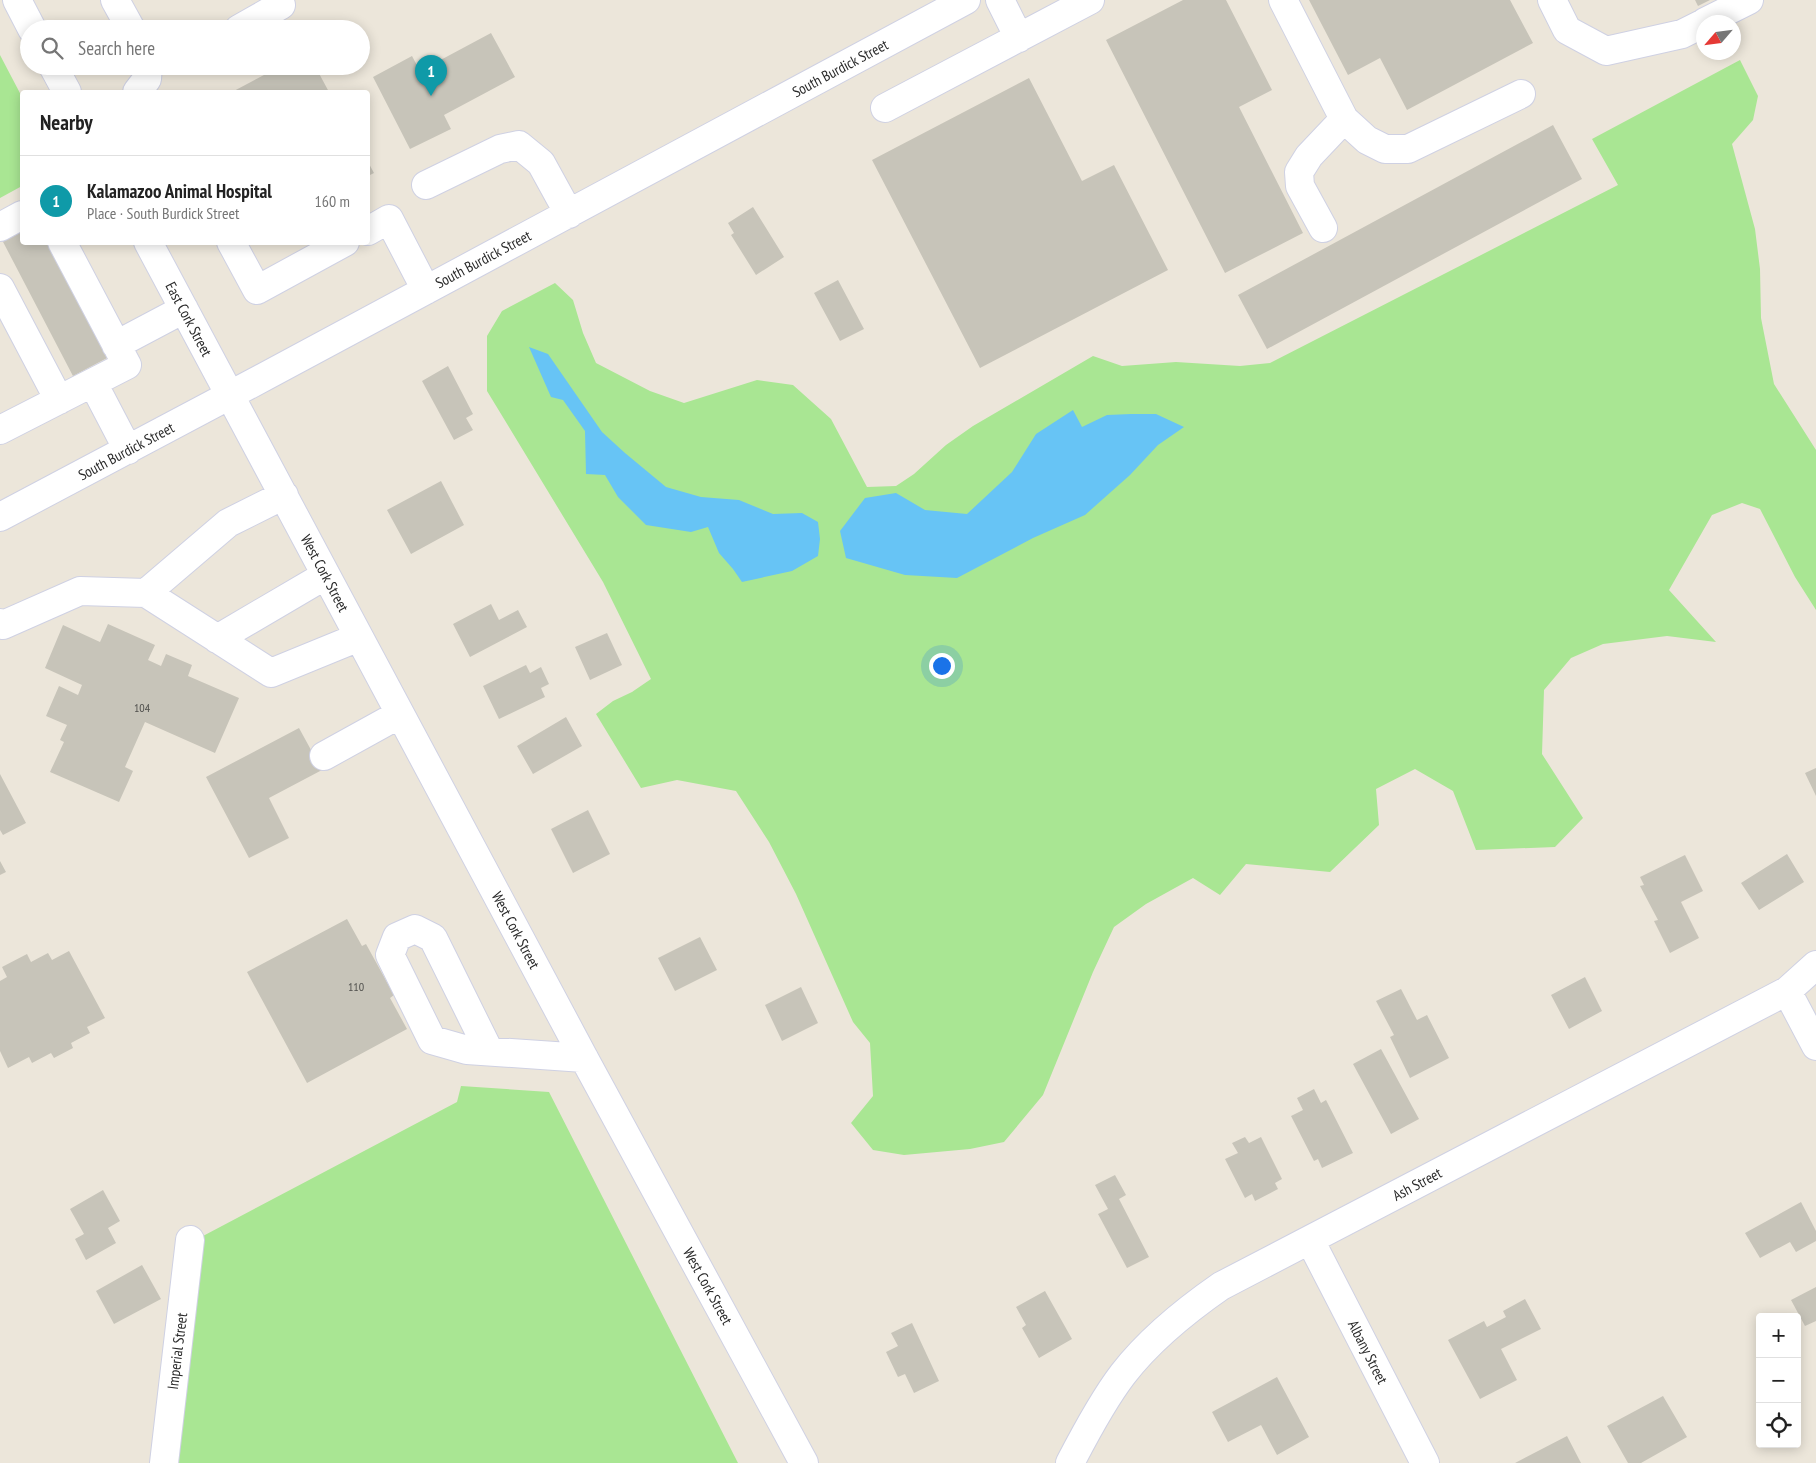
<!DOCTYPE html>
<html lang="en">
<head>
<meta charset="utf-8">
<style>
  body { margin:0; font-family:"PT Sans Narrow",sans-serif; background:#f6f6f6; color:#222 }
  .controls { position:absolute; right:15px; bottom:15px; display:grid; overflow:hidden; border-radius:5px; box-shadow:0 2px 12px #0003 }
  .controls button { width:45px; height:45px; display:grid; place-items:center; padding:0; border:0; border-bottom:1px solid #e0e0e0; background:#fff; color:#222; font:25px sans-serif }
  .compass { position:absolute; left:1696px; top:15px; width:45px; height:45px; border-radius:50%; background:#fff; box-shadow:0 2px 12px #0003; rotate:242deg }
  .you { position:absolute; left:941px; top:665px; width:18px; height:18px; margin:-12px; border:4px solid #fff; border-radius:50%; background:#1a73e8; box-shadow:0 0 0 8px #1a73e833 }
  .badge { display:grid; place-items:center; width:32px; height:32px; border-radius:50%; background:#344aff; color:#fff; font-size:16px; font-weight:700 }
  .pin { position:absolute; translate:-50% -41px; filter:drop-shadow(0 1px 2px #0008) }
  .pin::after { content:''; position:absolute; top:26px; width:18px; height:15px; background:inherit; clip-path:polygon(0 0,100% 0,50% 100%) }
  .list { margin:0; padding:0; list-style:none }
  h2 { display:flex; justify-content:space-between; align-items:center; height:65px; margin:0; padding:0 20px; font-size:21px }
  h2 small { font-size:16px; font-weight:400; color:#767676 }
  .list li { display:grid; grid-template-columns:32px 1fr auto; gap:15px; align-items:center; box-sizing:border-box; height:90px; padding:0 20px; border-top:1px solid #e0e0e0 }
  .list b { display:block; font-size:19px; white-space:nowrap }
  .list p { margin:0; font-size:16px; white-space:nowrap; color:#767676 }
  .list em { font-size:16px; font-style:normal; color:#767676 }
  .icon { flex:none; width:28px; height:28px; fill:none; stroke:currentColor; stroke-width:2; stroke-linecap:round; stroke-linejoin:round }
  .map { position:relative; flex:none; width:1816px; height:1463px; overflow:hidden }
  .search { position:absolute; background:#fff; box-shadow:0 2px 12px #0003; left:20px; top:20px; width:350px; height:55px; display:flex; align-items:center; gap:12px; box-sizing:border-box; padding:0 18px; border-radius:28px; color:#767676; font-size:19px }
  .panel { position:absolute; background:#fff; box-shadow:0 2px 12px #0003; left:20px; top:90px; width:350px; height:155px; border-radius:5px }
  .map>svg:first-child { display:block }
  .green { fill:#a9e693 }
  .water { fill:#67c4f5 }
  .building { fill:#c7c4b9 }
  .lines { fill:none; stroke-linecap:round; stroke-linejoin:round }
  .minor-casing { stroke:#cfd1e3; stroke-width:30 }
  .minor { stroke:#fff; stroke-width:28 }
  .labels { text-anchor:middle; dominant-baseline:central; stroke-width:4; stroke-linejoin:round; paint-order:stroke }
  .number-label { font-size:12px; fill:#50504d }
  .street-label { font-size:15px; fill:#292929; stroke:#fff }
</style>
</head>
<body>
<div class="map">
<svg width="1816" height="1463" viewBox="0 0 1816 1463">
  <rect width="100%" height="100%" fill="#ece6da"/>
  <!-- green -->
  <path class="green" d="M0 55 22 97V186L0 198Z
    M1740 60 1758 96 1753 120 1732 144 1755 229 1760 269 1761 318 1774 384 1816 450V610L1795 577 1760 509 1742 503 1712 515 1669 590 1716 642 1667 636 1603 644 1571 658 1544 690 1542 754 1583 818 1555 847 1476 850 1453 791 1415 769 1376 789 1379 825 1330 872 1246 864 1220 895 1193 878 1146 904 1114 927 1093 972 1043 1095 1004 1142 970 1149 904 1155 873 1150 851 1123 873 1096 870 1043 853 1022 796 894 769 842 736 791 677 780 641 788 596 714 613 701 632 692 651 679 603 582 487 391V336L502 311 555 283 573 300 583 333 596 363 650 391 684 403 757 380 793 385 831 419 867 487 896 486 914 474 946 445 973 426 1093 356 1122 366 1176 362 1240 366 1270 363 1618 185 1592 139Z
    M461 1086 549 1092 738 1463H176L203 1236 457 1102Z"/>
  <!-- water -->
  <path class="water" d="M529 347 548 354 602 432 625 453 666 487 701 497 739 500 773 514 802 513 818 522 820 539 818 556 792 571 742 582 733 569 719 553 708 527 691 532 646 525 618 497 605 475 586 474 585 431 563 400 551 397Z
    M1073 410 1082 427 1107 415 1131 414H1156L1184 427 1158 445 1130 475 1085 515 1033 538 957 578 905 575 846 558 840 531 865 498 896 493 925 510 967 514 1012 472 1036 434Z"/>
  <!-- building -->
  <path class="building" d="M1183 0H1226L1272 90 1239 107 1303 233 1225 273 1106 40Z
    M1309 0H1510L1533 43 1407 110 1380 58 1348 75Z
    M1695 0H1710L1698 6Z
    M491 33 515 77 444 115 451 129 410 149 373 77 412 56 420 71Z
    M281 66H315L329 92H232Z
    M1029 78 1082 181 1114 165 1168 270 980 368 872 160Z
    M1553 125 1582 179 1267 349 1238 295Z
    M368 162 374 173 368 176Z
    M753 207 784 257 756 275 731 235 734 233 728 223Z
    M22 227V242H47L107 358 73 376 1 238Z
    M838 280 864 329 840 341 814 293Z
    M448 366 473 414 466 418 473 430 454 440 422 381Z
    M441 481 464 525 411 554 387 510Z
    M491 604 499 620 518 610 527 627 470 657 453 624Z
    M108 624 155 645 148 660 161 666 166 654 192 665 188 676 239 698 215 753 145 722 125 767 133 771 119 802 50 772 64 742 60 740 67 725 46 716 59 686 78 695 82 685 45 668 63 625 100 642Z
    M607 633 622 665 590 680 575 647Z
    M526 665 530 673 541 667 549 684 541 688 545 697 499 719 483 686Z
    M566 717 582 746 533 774 517 746Z
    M299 728 322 770 269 798 289 838 249 858 206 777Z
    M1816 768V796L1805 773Z
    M0 774 26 823 3 835 0 830Z
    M588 810 610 854 573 873 551 829Z
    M1787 854 1804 882 1759 910 1741 883Z
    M1685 855 1703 891 1681 902 1699 938 1670 953 1654 921 1658 920 1640 886 1644 885 1640 877Z
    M0 861 6 872 0 875Z
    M347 919 362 946 366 944 394 995 390 998 407 1029 307 1083 247 972Z
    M700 937 717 970 675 991 658 958Z
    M69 951 105 1018 87 1027 90 1033 71 1043 73 1048 54 1058 51 1053 32 1063 29 1057 8 1068 0 1051V981L7 977 2 967 27 954 31 962 48 953 52 960Z
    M1585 977 1602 1011 1569 1029 1551 995Z
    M801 987 818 1023 782 1041 765 1005Z
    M1401 989 1417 1020 1427 1015 1449 1058 1410 1078 1390 1037 1394 1035 1376 1001Z
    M1381 1049 1419 1119 1391 1134 1353 1064Z
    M1314 1089 1321 1103 1326 1100 1353 1153 1322 1168 1318 1159 1314 1161 1291 1116 1303 1110 1297 1098Z
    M1245 1137 1249 1143 1261 1137 1282 1179 1275 1183 1278 1189 1255 1201 1252 1194 1245 1198 1225 1159 1238 1153 1232 1143Z
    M1115 1175 1126 1195 1119 1199 1149 1257 1127 1268 1098 1214 1108 1209 1095 1185Z
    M103 1190 120 1221 108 1228 116 1243 86 1260 75 1239 84 1234 70 1209Z
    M1801 1202 1816 1231V1241L1796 1252 1790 1242 1760 1258 1745 1233Z
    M142 1265 161 1299 114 1324 96 1291Z
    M1816 1287V1321L1805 1326 1791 1300Z
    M1045 1291 1072 1339 1039 1358 1022 1328 1026 1325 1016 1307Z
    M1525 1299 1541 1329 1501 1349 1517 1380 1480 1399 1448 1340 1484 1321 1487 1327 1506 1317 1503 1311Z
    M912 1323 939 1381 914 1393 905 1374 898 1377 886 1352 898 1346 891 1333Z
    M1277 1377 1309 1437 1277 1455 1261 1425 1228 1442 1212 1412Z
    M1663 1396 1687 1437 1641 1463H1628L1607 1426Z
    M1567 1436 1581 1463H1515Z"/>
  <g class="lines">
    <defs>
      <path id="minor" d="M17 0 32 29
        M115 0 131 29
        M1000 0 1019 38
        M1283 0 1344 119 1367 140 1385 149H1408L1521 94
        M1552 0 1567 30 1606 51 1682 34 1704 23
        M1705 22 1749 0
        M239 29 281 5
        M53 66 67 92
        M137 92 147 79 148 66
        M885 108 1090 0
        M426 185 500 149 519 145 541 163 569 214
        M0 227 22 215
        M1323 228 1300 186 1299 172 1309 156 1344 119
        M368 231 389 219 426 290
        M148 242 584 1058 804 1463
        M231 242 257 290 345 242
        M0 288 59 400
        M116 345 184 309
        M93 383 128 450
        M0 430 127 365 62 242
        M0 517 264 377 966 0
        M146 593 228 523 284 495
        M0 623 3 625 80 591 146 593 271 673 359 637
        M217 639 326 575
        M324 756 400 714
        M1787 991 1816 1046
        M489 1051 433 938 415 929 397 937 390 955 432 1040 467 1050 584 1058
        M1310 1240 1425 1463
        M164 1463 190 1240
        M1070 1463C1085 1434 1103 1400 1123 1374 1150 1339 1185 1311 1221 1286L1787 991 1816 965"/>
    </defs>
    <!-- minor casing -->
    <use href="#minor" class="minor-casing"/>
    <!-- minor -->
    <use href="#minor" class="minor"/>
  </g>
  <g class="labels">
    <!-- number labels -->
    <g class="number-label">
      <text x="142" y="707">104</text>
      <text x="356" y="986">110</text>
    </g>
    <!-- street labels -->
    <g class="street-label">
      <text transform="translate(840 68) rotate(-28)">South Burdick Street</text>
      <text transform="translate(483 259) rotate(-28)">South Burdick Street</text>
      <text transform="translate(189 319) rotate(62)">East Cork Street</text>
      <text transform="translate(126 451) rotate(-28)">South Burdick Street</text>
      <text transform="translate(325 573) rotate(62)">West Cork Street</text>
      <text transform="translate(516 930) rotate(62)">West Cork Street</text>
      <text transform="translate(1417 1184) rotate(-28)">Ash Street</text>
      <text transform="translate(708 1286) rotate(61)">West Cork Street</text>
      <text transform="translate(177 1351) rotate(-83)">Imperial Street</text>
      <text transform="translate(1368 1352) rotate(63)">Albany Street</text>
    </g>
  </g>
</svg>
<div class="controls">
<button>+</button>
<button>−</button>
<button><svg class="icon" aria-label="locate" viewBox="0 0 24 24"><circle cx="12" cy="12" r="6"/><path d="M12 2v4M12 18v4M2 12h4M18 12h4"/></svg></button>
</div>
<svg class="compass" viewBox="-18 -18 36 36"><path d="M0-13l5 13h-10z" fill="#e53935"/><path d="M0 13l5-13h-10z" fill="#767676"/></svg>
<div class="you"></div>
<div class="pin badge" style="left:431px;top:96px;background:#0f9aa8">1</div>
<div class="search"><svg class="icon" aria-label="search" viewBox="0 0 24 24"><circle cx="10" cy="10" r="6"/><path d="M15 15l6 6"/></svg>Search here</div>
<section class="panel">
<h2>Nearby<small></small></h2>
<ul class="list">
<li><span class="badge" style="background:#0f9aa8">1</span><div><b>Kalamazoo Animal Hospital</b><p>Place · South Burdick Street</p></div><em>160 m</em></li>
</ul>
</section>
</div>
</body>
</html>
